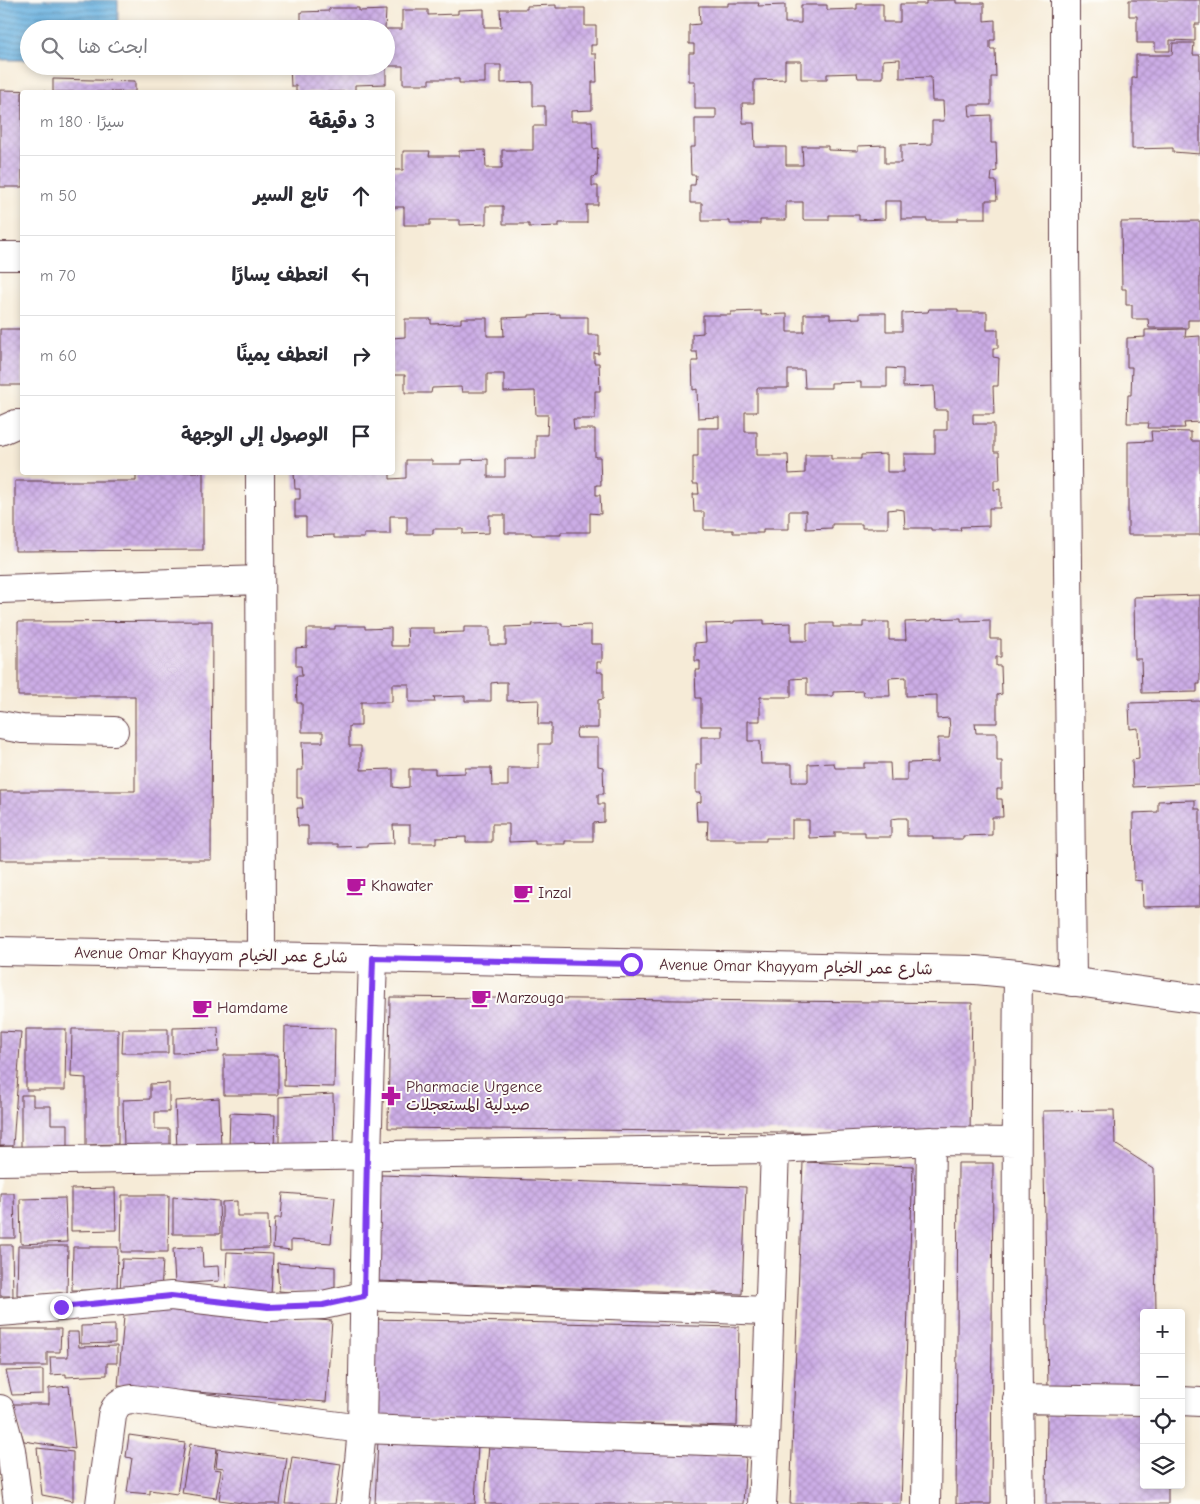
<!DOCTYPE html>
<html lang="ar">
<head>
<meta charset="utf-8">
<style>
  body { margin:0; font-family:"Comic Neue","Playpen Sans Arabic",sans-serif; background:#f2f2f3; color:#2b2b33; direction:rtl }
  .controls { position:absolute; right:15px; bottom:15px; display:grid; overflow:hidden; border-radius:5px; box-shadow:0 2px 8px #0003 }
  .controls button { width:45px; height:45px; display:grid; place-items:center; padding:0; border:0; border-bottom:1px solid #e1e1e2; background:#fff; color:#2b2b33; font:25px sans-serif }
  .stop { position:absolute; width:15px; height:15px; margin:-11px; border:4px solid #7c3aed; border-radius:50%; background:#fff }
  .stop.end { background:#7c3aed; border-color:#fff; box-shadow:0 1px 5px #0008 }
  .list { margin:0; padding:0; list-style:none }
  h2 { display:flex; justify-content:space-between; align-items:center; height:65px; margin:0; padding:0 20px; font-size:21px }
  h2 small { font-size:16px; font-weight:400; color:#7c7c81 }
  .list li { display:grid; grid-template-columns:32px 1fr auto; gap:15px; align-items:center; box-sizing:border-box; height:80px; padding:0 20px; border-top:1px solid #e1e1e2 }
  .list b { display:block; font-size:19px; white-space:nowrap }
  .list em { font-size:16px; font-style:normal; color:#7c7c81 }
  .icon { flex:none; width:28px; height:28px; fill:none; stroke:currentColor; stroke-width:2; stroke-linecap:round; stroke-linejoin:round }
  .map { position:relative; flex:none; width:1200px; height:1504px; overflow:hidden; direction:ltr }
  .search { position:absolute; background:#fff; box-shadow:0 2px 8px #0003; left:20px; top:20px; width:375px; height:55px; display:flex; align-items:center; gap:12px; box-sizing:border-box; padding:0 18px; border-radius:28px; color:#7c7c81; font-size:19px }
  .panel { position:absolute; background:#fff; box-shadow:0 2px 8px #0003; left:20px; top:90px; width:375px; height:385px; border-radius:5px; direction:rtl }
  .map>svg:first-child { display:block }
  .water { fill:url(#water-rules); stroke:#586885 }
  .building { fill:url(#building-cross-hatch); fill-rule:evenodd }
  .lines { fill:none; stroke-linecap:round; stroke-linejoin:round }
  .street-casing { stroke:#643e45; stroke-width:30 }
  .secondary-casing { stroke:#643e45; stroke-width:30 }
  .street { stroke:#fff; stroke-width:28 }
  .secondary { stroke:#fff; stroke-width:28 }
  .route { stroke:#7c3aed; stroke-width:6 }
  .labels { text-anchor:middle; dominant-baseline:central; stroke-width:4; stroke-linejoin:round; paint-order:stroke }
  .poi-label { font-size:16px; fill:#4a1f2b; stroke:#fdfcf7; text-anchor:start }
  .street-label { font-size:16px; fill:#4a1f2b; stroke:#fdfcf7 }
</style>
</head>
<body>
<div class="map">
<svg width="1200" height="1504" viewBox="0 0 1200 1504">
  <defs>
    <pattern id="water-rules" width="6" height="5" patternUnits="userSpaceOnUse" patternTransform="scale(1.25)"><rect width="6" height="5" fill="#67b0df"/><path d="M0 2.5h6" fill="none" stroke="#578fb5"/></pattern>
    <pattern id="building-cross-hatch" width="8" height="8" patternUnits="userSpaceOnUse" patternTransform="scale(1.25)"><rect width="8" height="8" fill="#ccade6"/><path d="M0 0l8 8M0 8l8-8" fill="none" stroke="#b194c5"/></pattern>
  </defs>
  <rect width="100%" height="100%" fill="#fdfcf7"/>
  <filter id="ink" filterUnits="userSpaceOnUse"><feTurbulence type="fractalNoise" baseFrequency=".02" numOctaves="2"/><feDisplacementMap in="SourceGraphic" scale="10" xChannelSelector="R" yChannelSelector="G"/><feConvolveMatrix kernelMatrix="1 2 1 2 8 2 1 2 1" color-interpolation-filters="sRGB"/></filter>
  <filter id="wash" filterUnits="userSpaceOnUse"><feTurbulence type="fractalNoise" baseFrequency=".0096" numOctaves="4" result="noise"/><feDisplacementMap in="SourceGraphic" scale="20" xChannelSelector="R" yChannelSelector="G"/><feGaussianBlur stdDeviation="1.12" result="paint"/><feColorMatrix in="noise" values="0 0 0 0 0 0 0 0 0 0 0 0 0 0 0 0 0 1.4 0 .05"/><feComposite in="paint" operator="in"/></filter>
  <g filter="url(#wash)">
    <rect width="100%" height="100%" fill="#f6ebd7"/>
    <!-- water -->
    <path class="water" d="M0 0H118V29H29V60H0Z"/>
    <g id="blocks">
      <!-- building -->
      <path class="building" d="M956 0V3H984V21L995 20V40H990V49H995L996 77H991V105H969L970 116 991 115V143H996L997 171 992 172 991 181H996L997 200H986V218H958V221H927V219H901V201H885V219L859 220V215H829V220H803V202H786V220H760V224H730V221H702V203H690V185H695L696 175H691L690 147H695V119H716V109H695V81H689V53H694V44H689V25L700 24 699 6H728V3H759L758 6 785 5V23H801V5H827V10L857 9V4H883V22H900V4H926V1ZM900 59V78L931 77 932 101H943L944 121H932V144L901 145V163H885V145L858 146V151L828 150V146H802L803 165H786V147H755L754 123H743L742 103H754V80L785 79V61H801V79H827V74L857 73 858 78H883V60Z
        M1129 0H1200V24H1195V41L1170 40V51H1155V43H1137V16H1129Z
        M556 5V8H585V26H596V45H591V54H596L597 82H592V110L571 111V121H592L593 149 598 148 597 176 592 177V186H598V205H587V223H559V226L529 227V224H503V206H486V224L460 225V220H430V225H404V207H392V170H403V151H430L429 156H459V151L485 150 486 168H502V150H533V126H545V106H533V82L501 83V65H485V83H459V79H429V84H403V66H386V29H402V10H428V15L458 14V10L484 9V27H501L500 9H527V6Z
        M329 8H359V11L386 10 385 29H301V12L329 11Z
        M1173 43H1194L1193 55H1200V154L1173 152V148L1132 149V78H1136V55H1172Z
        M290 66H386V84L355 85V92H296V86H291Z
        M53 79 135 81V92H53Z
        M0 90 45 91V92H22V187H0Z
        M1200 221V320H1188V328H1149L1148 319H1132V305H1126V289H1122L1121 222Z
        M929 309H958V312H987V330H998V348H993V357L999 358 998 386H993L994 414H973V424H994V452H999L1000 480H994V490L1000 489V508H989V526L960 527 961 530H931V528H905L904 510 896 509 888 510V528H862V524H832V528L806 529V511H789V529H763V533H733V530H704V512H694L693 494H699L698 484H693V456H698V428H719V417L698 418 697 389 693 390 692 361H698L697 352H692V334L703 333V315H731V312L761 311V315L787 314V332H804V314H830V319L860 318V313H886V331H902V313L928 312ZM887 368 903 369V387L934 386 935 410H947V430H935V454H904V472H887V454L861 455V459H831V455H805V473L789 474 788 455H757V432H745V412H757V388H788V370H804L805 388H831V383L861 382V387H887Z
        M560 314V317H588V335H599V354L594 353V363H599L600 391H595V419H573L574 429H595V457H600L601 485H596V495H600L601 514 590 513V532H561V535H532L531 533H505V515H489V533L463 534V529H433V534H407V516H390V534H364V538H334V535L306 536V517H295V499H300V489H295L294 472H390V479L406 478V460H432V464H462V460L488 459V477H505V459H536V435H547L548 415H536L535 391 504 392V374H487V392H462L461 387 432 388 431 393H405V375H392V338L405 337V319H431V324L461 323V318H487V336H504L503 318 529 317V315Z
        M0 329H22V385H0Z
        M1186 329 1185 337 1200 336V422L1184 423 1185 428H1148L1149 423H1127L1128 395H1131L1132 367H1127V338L1145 337V330Z
        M1151 431 1191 432V441H1200V535H1128V442L1152 441Z
        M136 472H203V550L15 551V481H136Z
        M1200 595V684H1197V692L1142 693 1141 659H1135L1134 597Z
        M961 618V621L990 620V639H1001V657H996V666H1001L1002 694 997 695V723H975L976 733H997V761H1002V789H997V799H1002L1003 817H992V835L963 836V839H933V836H907V818H899L891 819V837H865V832H835V837L809 838V820H792V838H766V841H736V839H707L708 821H697L696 803 701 802V793H696V765H701V737H722V726H701V698H696L695 670H700V661H695V643L706 642 705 624 734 623V621L764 620V624L791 623V641H807V623H833V627H863V622H889V640H906L905 622 931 621 932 619ZM906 677V696L937 695V719L949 718 950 729 949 738H938V762L907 763V781H891L890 763H864V768H835L834 763 808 764V782H792V764H761L760 741H748V721H760V697H791V679L807 678V696H833V692L863 691 864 696H890L889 678Z
        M212 621 211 860H0V791H135V696H18V622Z
        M562 623V626L591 625V644H602V662H597V672H603V699L598 700V728H577L576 733 577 738H598V766L603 767 604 794H598V804H604V822L593 823V841H565V844H535V841L509 842V824H492V842H466V837L436 838V843H410V825H393L394 843 367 844V846L338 847V844H308V826H298L297 808H303L302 798H297V770H303L302 742H323V732H302V703H297L296 676H302L301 666H296V648L307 647V629H335V626H365V629L391 628V646H408L407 628H434V633L464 632V627H490V645H506V627L533 626 532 624ZM499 682H507V701L539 700 538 724H551V744H539V768H508V786H492L491 768H465V773L435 774V769H409V787L401 788 393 787V769L361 770V746H349V726H361V702H392V684H409V702H435L434 697 465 696V701H491V683Z
        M1200 701V784L1133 787 1132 760 1139 759 1138 728 1130 729 1129 703Z
        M1195 800V809H1200V906L1143 907 1142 881 1134 880 1133 813 1158 812V801Z
        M390 997 972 1003 970 1134 388 1128Z
        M218 1027 219 1052 173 1053V1028Z
        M285 1027 335 1028 334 1087 284 1086Z
        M26 1029H66L65 1090H26Z
        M72 1029H118V1144L86 1145V1078L71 1077Z
        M123 1029H168V1053H122Z
        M0 1031 21 1032 13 1146H0Z
        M224 1055H278V1095H224Z
        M169 1083V1112H155V1129H170V1148L124 1149 123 1100 150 1099V1084Z
        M333 1094 334 1150H279V1097Z
        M21 1095H33V1106H51V1124H68V1146L21 1147Z
        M219 1098 221 1147 177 1150 175 1101Z
        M1114 1110 1115 1144 1154 1169 1156 1313H1144V1387L1048 1389 1043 1111Z
        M230 1113 275 1115 274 1149 229 1147Z
        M803 1162 913 1166 901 1504H790Z
        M958 1163H993L991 1504H956Z
        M381 1175 746 1187 742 1294 377 1281Z
        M115 1188 116 1230 71 1231V1189Z
        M0 1193H14L15 1238H0Z
        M283 1193 335 1197 331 1243 291 1240V1250L273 1248 275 1218H281Z
        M122 1195H169L168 1252H121Z
        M173 1197 219 1201 220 1234H173Z
        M65 1198 67 1242 21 1244 20 1199Z
        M237 1201V1216H268L269 1248 222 1249V1202Z
        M0 1245H12L13 1296H0Z
        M18 1246H68L67 1295H17Z
        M73 1247H118L117 1290H72Z
        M202 1247 203 1267 218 1266 219 1281 175 1284 173 1249Z
        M227 1252 273 1254 271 1296 225 1293Z
        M122 1259 163 1260 161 1292 120 1291Z
        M277 1263 335 1267V1286L323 1295 279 1291Z
        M125 1305 332 1321 326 1402 118 1386Z
        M373 1319 739 1327 737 1426 371 1418Z
        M115 1325V1343L81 1344V1326Z
        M0 1329H61L60 1352H47V1366H0Z
        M67 1332H78L79 1347 117 1346V1363H107V1375L66 1377V1374L51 1375 50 1357H68Z
        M43 1370V1394L12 1395 6 1371Z
        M69 1386 75 1449 24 1441 12 1404H49V1388Z
        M1047 1413 1144 1414V1485H1168V1504H1046Z
        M129 1435 185 1443 177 1494 150 1490V1494L127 1492 132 1458 126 1457Z
        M378 1439 478 1444 475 1504H375Z
        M489 1443 746 1457 743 1504H485Z
        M190 1444 217 1448 214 1469 221 1470 216 1498 182 1493Z
        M37 1448 73 1452V1501L42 1495Z
        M218 1449 287 1458 280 1504H250L219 1500 224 1468 216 1467Z
        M292 1457 341 1464 335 1504H285Z"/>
    </g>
  </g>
  <g filter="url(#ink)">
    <use href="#blocks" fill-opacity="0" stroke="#643e45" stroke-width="1"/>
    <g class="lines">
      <defs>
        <path id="street" d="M1065 0V254L1072 982
          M0 256H22
          M0 431 16 424H22
          M260 472 261 956
          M0 589 260 580
          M0 725 22 729 114 731
          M1018 974C1016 1151 1016 1327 1020 1504
          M0 1161 775 1149 931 1141 1016 1142
          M0 1312 61 1307 171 1296 268 1307 323 1305 364 1296 769 1311
          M1017 1399 1144 1401
          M1181 1401 1200 1402
          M0 1409 11 1450 18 1504
          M100 1504 112 1416C115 1404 121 1400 133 1399L362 1429 765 1443
          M355 1504 362 1429 367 1156 373 958
          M762 1504 765 1443 775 1149
          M926 1504 931 1141"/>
        <path id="secondary" d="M0 951 976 970 1018 974 1200 999"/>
      </defs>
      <!-- street casing -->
      <use href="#street" class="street-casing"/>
      <!-- secondary casing -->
      <use href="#secondary" class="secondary-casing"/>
      <!-- street -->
      <use href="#street" class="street"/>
      <!-- secondary -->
      <use href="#secondary" class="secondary"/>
    </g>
  </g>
  <g class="lines" filter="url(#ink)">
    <!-- route -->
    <path class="route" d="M61 1307 171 1296 268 1307 323 1305 364 1296 367 1156 373 958 631 964"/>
  </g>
  <!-- icons -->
  <defs>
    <symbol id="cafe-bare" viewBox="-9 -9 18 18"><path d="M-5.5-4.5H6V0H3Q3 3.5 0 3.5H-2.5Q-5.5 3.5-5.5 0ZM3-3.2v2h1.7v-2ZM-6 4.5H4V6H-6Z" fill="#b5179e" stroke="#fdfcf7" stroke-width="2.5" paint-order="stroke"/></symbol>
    <symbol id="pharmacy-bare" viewBox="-9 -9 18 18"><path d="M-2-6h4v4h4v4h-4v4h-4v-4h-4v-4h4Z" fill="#b5179e" stroke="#fdfcf7" stroke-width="2.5" paint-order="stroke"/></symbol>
  </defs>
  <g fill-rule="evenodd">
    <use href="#cafe-bare" x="342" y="872" width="28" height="28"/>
    <use href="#cafe-bare" x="509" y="879" width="28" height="28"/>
    <use href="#cafe-bare" x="467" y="984" width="28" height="28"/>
    <use href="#cafe-bare" x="188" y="994" width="28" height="28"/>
    <use href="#pharmacy-bare" x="377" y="1082" width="28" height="28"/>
  </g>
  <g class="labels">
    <!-- poi labels -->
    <g class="poi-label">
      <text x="371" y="886">Khawater</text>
      <text x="538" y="893">Inzal</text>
      <text x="496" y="998">Marzouga</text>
      <text x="217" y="1008">Hamdame</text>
      <text x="406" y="1087">Pharmacie Urgence<tspan x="406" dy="18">صيدلية المستعجلات</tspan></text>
    </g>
    <!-- street labels -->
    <g class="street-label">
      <text transform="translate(211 955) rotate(1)">Avenue Omar Khayyam شارع عمر الخيام</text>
      <text transform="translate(796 967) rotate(1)">Avenue Omar Khayyam شارع عمر الخيام</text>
    </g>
  </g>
</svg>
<div class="controls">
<button>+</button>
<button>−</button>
<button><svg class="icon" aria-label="locate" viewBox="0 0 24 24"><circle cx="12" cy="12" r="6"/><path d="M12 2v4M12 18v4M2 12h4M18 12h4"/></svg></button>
<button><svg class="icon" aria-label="layers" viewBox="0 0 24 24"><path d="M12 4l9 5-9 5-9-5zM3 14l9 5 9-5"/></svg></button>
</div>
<div class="stop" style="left:631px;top:964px"></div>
<div class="stop end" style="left:61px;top:1307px"></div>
<div class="search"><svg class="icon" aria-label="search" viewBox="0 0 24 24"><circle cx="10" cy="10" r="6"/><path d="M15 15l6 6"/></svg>ابحث هنا</div>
<section class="panel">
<h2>3 دقيقة<small>سيرًا · 180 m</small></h2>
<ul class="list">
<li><svg class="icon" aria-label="ahead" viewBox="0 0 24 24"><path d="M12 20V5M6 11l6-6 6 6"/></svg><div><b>تابع السير</b></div><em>50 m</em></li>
<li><svg class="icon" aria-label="left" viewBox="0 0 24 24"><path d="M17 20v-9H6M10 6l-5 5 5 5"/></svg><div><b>انعطف يسارًا</b></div><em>70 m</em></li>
<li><svg class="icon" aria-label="right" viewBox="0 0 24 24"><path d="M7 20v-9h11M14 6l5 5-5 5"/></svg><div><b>انعطف يمينًا</b></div><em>60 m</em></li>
<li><svg class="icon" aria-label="arrive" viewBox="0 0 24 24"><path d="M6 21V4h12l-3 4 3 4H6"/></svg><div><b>الوصول إلى الوجهة</b></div></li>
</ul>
</section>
</div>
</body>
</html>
